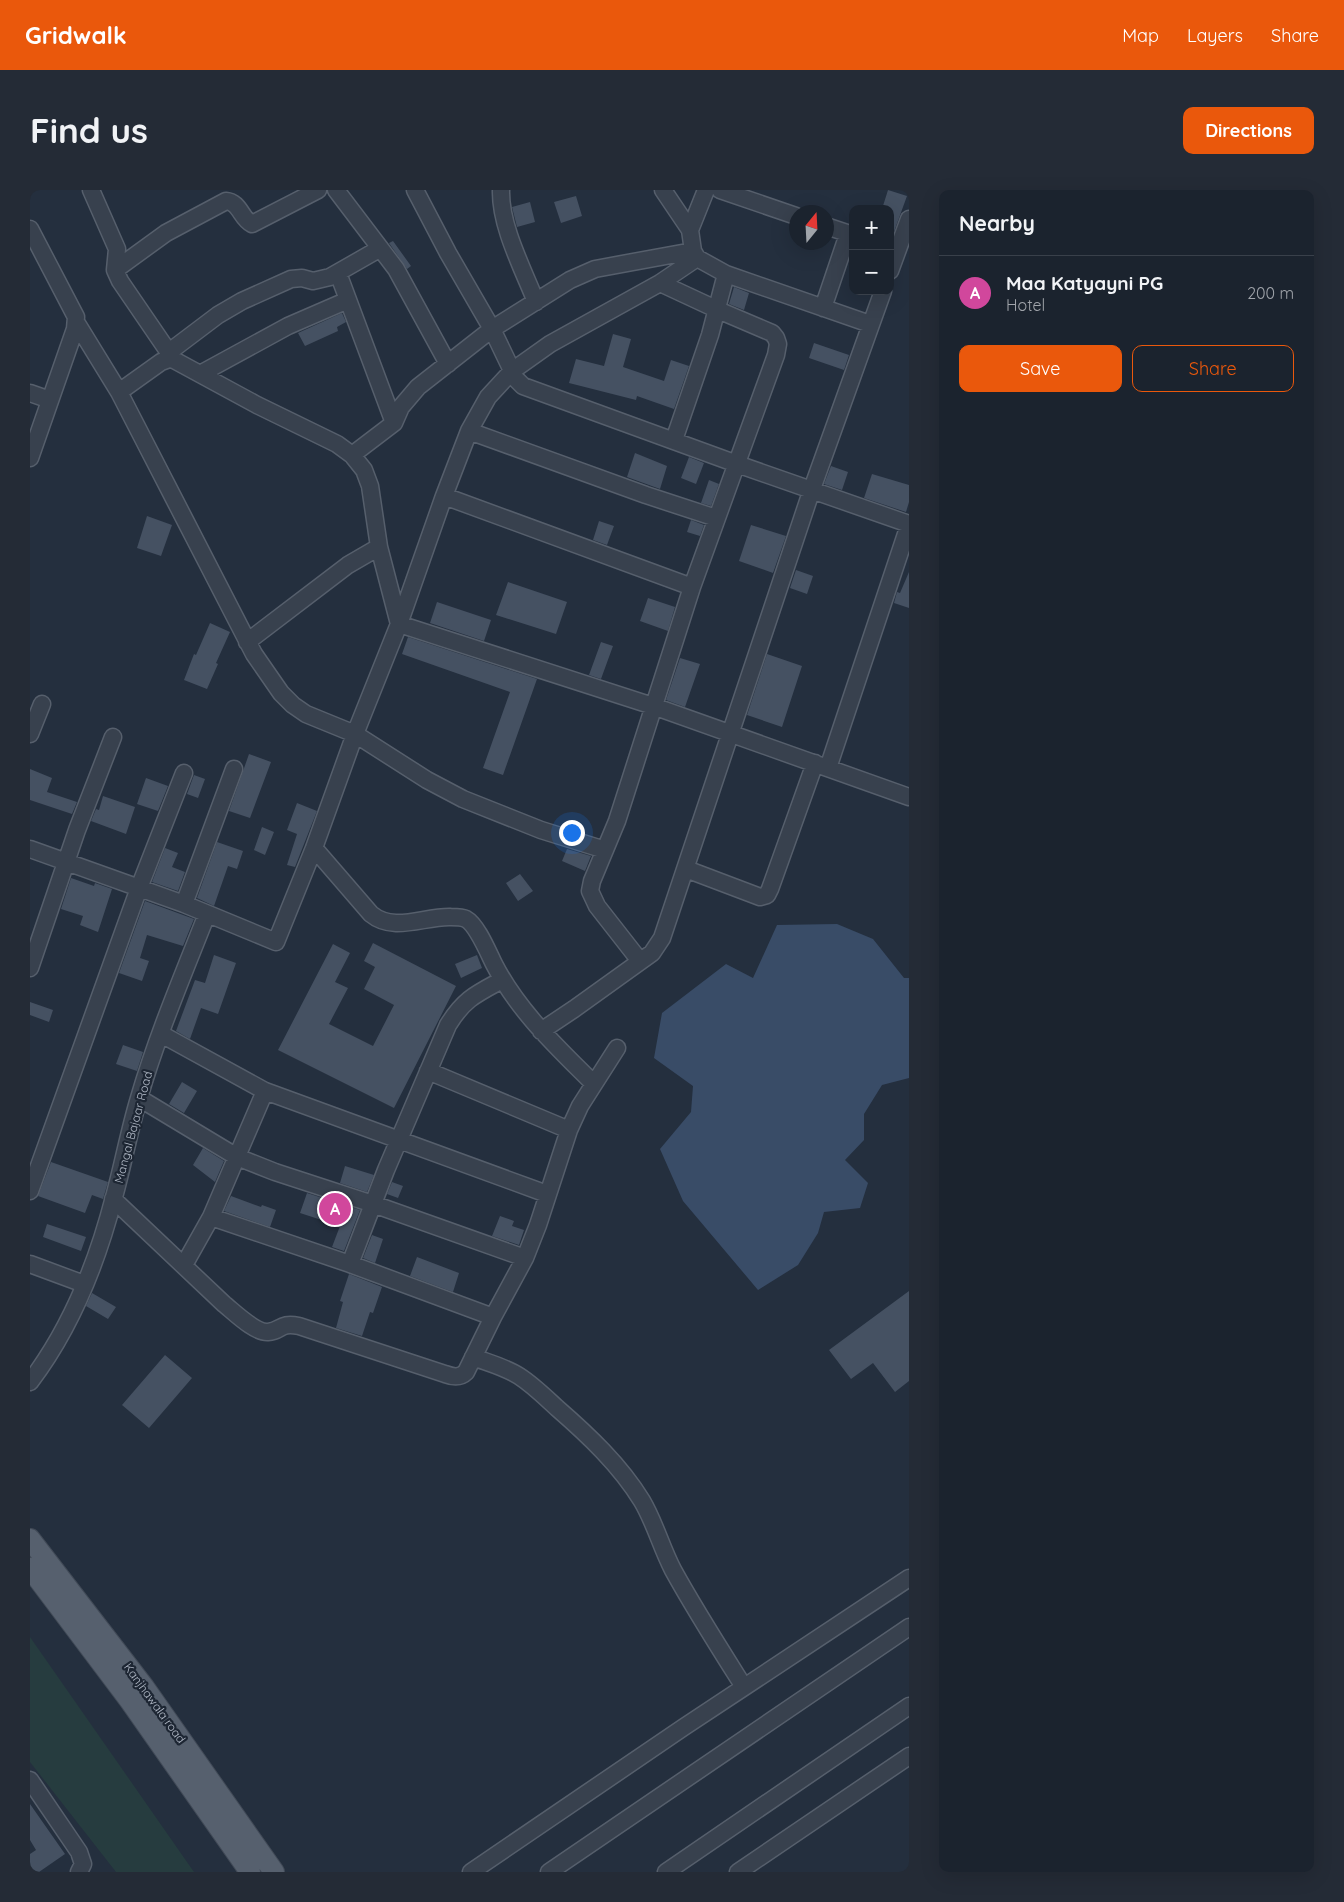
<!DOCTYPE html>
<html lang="en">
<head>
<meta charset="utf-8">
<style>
  body { margin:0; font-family:Quicksand,sans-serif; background:#242b36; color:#f1f3f6 }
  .controls { position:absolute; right:15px; top:15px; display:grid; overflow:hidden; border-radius:10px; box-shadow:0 5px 20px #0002 }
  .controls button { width:45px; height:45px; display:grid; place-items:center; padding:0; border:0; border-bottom:1px solid #39404a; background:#1b232e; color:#f1f3f6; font:25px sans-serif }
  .compass { position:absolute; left:759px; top:15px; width:45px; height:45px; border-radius:50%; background:#1b232e; box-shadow:0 5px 20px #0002; rotate:18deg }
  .you { position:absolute; left:541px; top:642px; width:18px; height:18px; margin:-12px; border:4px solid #fff; border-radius:50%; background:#1a73e8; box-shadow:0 0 0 8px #1a73e833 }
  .badge { display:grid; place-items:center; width:32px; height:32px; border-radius:50%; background:#ea580c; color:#fff; font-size:16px; font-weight:700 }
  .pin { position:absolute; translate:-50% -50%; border:2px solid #fff; box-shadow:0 1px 5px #0006 }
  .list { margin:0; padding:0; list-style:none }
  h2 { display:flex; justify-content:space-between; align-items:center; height:65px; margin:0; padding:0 20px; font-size:21px }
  h2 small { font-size:16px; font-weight:400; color:#a0a4aa }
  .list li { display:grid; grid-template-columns:32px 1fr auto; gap:15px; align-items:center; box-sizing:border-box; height:75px; padding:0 20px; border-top:1px solid #39404a }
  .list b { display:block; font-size:19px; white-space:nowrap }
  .list p { margin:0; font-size:16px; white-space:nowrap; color:#a0a4aa }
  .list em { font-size:16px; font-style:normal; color:#a0a4aa }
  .actions { display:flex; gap:10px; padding:15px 20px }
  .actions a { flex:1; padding:11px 0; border:1px solid #ea580c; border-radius:10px; text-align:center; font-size:18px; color:#ea580c }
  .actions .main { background:#ea580c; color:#fff }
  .map { position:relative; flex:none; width:879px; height:1682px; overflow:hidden; border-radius:10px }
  header { display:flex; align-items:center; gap:30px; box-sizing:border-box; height:70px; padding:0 25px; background:#ea580c; color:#fff }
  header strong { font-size:24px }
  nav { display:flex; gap:28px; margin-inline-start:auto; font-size:18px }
  .intro { display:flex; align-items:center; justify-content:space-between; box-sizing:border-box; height:120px; padding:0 30px }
  h1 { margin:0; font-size:35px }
  .button { padding:12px 22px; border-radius:10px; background:#ea580c; color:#fff; font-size:18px; font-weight:700 }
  main { display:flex; gap:30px; padding:0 30px }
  aside { flex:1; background:#1b232e; border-radius:10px; box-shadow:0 5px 20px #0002 }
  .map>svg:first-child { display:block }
  .green { fill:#263c3f }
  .water { fill:#394c67 }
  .building { fill:#455162 }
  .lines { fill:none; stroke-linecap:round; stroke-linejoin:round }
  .minor-casing { stroke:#565f6c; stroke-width:19 }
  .major-casing { stroke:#414a57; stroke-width:22 }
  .minor { stroke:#38414e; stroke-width:16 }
  .major { stroke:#56606e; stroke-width:20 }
  .labels { text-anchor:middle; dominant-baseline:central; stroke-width:4.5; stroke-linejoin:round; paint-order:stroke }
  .street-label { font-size:12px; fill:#b4bcc9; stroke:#1d2633 }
</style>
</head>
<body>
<header>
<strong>Gridwalk</strong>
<nav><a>Map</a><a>Layers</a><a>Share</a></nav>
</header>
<div class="intro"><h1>Find us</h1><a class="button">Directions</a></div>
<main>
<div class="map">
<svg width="879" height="1682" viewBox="0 0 879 1682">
  <rect width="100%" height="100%" fill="#242f3e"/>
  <!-- green -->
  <path class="green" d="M0 1447 164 1682H165H86L0 1572Z"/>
  <!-- water -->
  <path class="water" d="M807 734 843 749 874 788H879V888L852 895 834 924V950L815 970 838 993 830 1018 794 1022 788 1043 768 1075 728 1100 653 1011 630 959 661 922 663 896 624 868 632 823 696 774 723 788 747 735Z"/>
  <!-- building -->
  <path class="building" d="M858 0 877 6 861 50 860 19H852Z
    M546 6 552 26 531 33 524 12Z
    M500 12 505 32 487 37 482 17Z
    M363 51 381 76 377 79 359 53Z
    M704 97 719 103 714 120 699 114Z
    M312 123 316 132 307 137 308 141 275 156 268 143Z
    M583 144 601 149 593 177 634 191 641 170 659 176 644 219 607 206 606 210 539 193 546 169 574 176Z
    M784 153 819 165 814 180 779 168Z
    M605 263 637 276 630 299 597 287Z
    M659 267 674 273 666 294 651 288Z
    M801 276 818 282 812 300 794 294Z
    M842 284 879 295V312L876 322 834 308Z
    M679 290 689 294 681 316 671 313Z
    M117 326 142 335 131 366 107 358Z
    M661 330 674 335 670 346 657 342Z
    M569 331 584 336 577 355 563 350Z
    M721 335 756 346 743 383 709 371Z
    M766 380 783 386 777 404 760 398Z
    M879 382V418L864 413 867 402 870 403Z
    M478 392 537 412 526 444 466 425Z
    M618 408 645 417 638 441 610 431Z
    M407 412 461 430 454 451 400 433Z
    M180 433 200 442 186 473 188 474 177 499 154 490 164 464 166 465Z
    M378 447 507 489 473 585 453 578 480 502 372 464Z
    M571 452 583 456 571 489 559 485Z
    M737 464 772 476 752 537 717 525Z
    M650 468 670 474 655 517 636 510Z
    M219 564 241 572 220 628 199 621Z
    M0 579 22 588 17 602 47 612 42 624 0 610Z
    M164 585 175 589 168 608 157 604Z
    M116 588 138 596 128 621 107 614Z
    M73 606 105 617 96 644 61 631 66 619 69 620Z
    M267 613 287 621 265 677 257 675 267 644 257 640Z
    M232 637 244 642 235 665 224 660Z
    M187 652 213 661 207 679 198 676 184 716 167 708Z
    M135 658 148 663 142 677 155 682 148 701 122 692Z
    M537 659 561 666 555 681 532 671Z
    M490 684 503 701 488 711 476 693Z
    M41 688 64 696 65 693 82 699 68 742 50 735 53 726 31 719Z
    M115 711 164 729 153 756 117 745 110 768 119 771 112 791 89 783Z
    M343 753 426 796 364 918 248 860 303 754 320 763 305 792 318 798 299 834 343 856 364 815 334 799 345 777 334 771Z
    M184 765 206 773 188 824 171 818 160 849 146 841 165 790 175 793Z
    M447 765 452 778 431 788 425 774Z
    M0 812 23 820 19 832 0 825Z
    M93 855 113 862 107 881 86 874Z
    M152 892 167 901 154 923 139 914Z
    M173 958 194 971 185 992 163 975Z
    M21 972 78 992 73 1009 62 1005 55 1023 8 1006Z
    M315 976 344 985 337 1002 310 993Z
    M362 992 373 996 368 1008 357 1004Z
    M277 1003 330 1020 314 1061 302 1057 310 1036 270 1023Z
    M201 1006 231 1017 232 1015 246 1020 240 1037 194 1021Z
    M470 1026 484 1031 482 1036 494 1040 489 1055 462 1046Z
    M17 1034 56 1047 51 1061 13 1047Z
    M342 1045 353 1049 345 1073 333 1068Z
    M387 1067 429 1083 423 1102 380 1086Z
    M319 1084 352 1097 343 1123 340 1122 332 1146 306 1138 313 1112 310 1111Z
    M879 1101V1191L865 1202 843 1173 821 1189 799 1160Z
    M62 1103 86 1117 78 1129 56 1116Z
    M135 1165 162 1188 119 1238 92 1215Z
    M0 1614 35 1664 9 1682H0V1664L6 1660 0 1650Z"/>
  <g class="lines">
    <defs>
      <path id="minor" d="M61 0 87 59 85 80 90 91 144 170
        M306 0 366 79 418 174
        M385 0 418 63 462 139 486 189 493 196 707 274 879 334
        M471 0C470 36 493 79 506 112
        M633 0 660 40 663 61 667 68 696 84 840 134
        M690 0 766 26
        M796 36 823 45
        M0 39 46 127 45 139 0 268
        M660 40 676 0
        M85 80 136 43 196 11C210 12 211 29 222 34L288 0
        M860 81 879 29
        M308 83 364 233
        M793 118 818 44
        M46 132 89 202 224 464 251 503 263 515 276 524 325 544 397 590 433 609 511 640 575 660
        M139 162 188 125 212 111 261 89 272 88 283 91 300 87 349 59
        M170 184 258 136 318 110
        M89 202 131 172 139 169 144 170 227 215 307 254 322 265 334 280 340 296 349 357 369 434 623 516 879 607
        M0 203 20 210
        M439 241 616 305 686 328
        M644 250 680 145 696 84
        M322 265 364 233 371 217 388 197 462 139 540 90 565 79 663 61
        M414 306 662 397
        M217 452 318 375 349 357
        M0 544 12 514
        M798 578 879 335
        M284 658 341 724C364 743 394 726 421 727 426 727 432 727 436 729 447 735 458 762 464 774 488 821 526 856 563 893
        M0 659 154 714 246 752 284 658 325 544 369 434 414 306 439 241 458 207 482 181 520 154 630 93 667 68
        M656 679 730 707 737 705 740 699 785 573
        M154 714 204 579
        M610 771 567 716 560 701 562 691 587 631 662 397 746 165 748 154 746 148 742 143 688 120 630 93
        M0 778 47 640 83 547
        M511 841 544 819 622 763 632 748 782 299 853 101
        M131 844 235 901 517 1004
        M398 881 539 940
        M109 908 207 967 245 982 343 1014 495 1068
        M0 1001 109 698 154 583
        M83 1009 194 1114C204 1122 225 1143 238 1142 252 1141 249 1132 269 1136L415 1184C423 1187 430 1188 436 1182L463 1127 495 1068 508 1035 539 940 550 916 587 858
        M181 1027 320 1074 463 1127
        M0 1074 54 1094
        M320 1074 356 980 418 835C434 809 446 804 472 790
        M154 1075 181 1027 235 901
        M443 1167C459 1173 475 1177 489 1186 503 1195 515 1207 527 1218 558 1245 590 1275 612 1311 625 1333 631 1357 643 1380 665 1420 690 1459 714 1497
        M0 1192C41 1138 67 1073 84 1007 93 975 99 941 109 908 127 846 153 785 177 724
        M0 1590 49 1662 53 1674 49 1682
        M441 1682 654 1537 879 1388
        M519 1682 879 1437
        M636 1682 879 1516
        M708 1682 879 1566"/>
      <path id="major" d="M0 1349 114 1497 244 1682
        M0 1378 100 1511 220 1682"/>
    </defs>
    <!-- minor casing -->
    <use href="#minor" class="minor-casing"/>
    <!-- major casing -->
    <use href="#major" class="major-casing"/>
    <!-- minor -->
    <use href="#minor" class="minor"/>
    <!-- major -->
    <use href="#major" class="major"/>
  </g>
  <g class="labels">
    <!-- street labels -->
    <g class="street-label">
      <text transform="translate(103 937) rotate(-75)">Mangal Bajaar Road</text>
      <text transform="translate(125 1513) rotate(54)">Kanjhawala road</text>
    </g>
  </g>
</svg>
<div class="controls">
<button>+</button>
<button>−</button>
</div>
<svg class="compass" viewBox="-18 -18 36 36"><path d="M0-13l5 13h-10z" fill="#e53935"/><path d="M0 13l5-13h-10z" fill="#a0a4aa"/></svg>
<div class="you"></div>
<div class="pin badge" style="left:305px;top:1019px;background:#d1479c">A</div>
</div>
<aside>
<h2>Nearby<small></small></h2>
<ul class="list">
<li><span class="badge" style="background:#d1479c">A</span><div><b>Maa Katyayni PG</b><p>Hotel</p></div><em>200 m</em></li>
</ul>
<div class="actions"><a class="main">Save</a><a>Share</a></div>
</aside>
</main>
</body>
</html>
